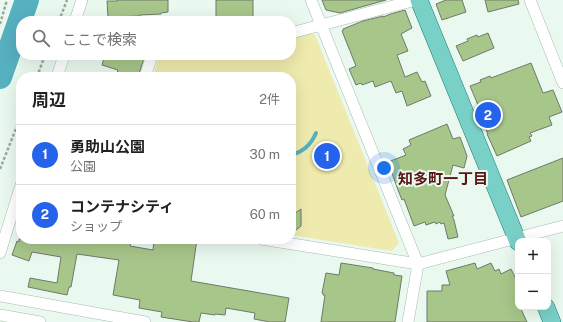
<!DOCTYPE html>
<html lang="ja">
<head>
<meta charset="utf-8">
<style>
  body { margin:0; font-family:"Public Sans","Noto Sans JP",sans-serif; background:#f2f2f2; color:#202124 }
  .controls { position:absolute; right:12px; bottom:12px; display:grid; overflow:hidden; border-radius:8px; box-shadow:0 4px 16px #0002 }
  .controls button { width:36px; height:36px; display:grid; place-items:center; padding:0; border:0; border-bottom:1px solid #e0e0e0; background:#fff; color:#202124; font:20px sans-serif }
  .you { position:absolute; left:384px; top:168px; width:14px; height:14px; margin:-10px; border:3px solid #fff; border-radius:50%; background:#1a73e8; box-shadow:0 0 0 6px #1a73e833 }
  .badge { display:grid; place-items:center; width:26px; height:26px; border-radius:50%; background:#2563eb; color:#fff; font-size:13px; font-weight:700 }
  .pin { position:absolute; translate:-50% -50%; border:2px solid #fff; box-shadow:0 1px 4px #0006 }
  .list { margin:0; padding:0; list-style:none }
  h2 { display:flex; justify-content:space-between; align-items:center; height:52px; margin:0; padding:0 16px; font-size:17px }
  h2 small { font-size:13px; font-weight:400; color:#757577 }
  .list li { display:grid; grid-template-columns:26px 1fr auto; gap:12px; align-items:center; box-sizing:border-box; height:60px; padding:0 16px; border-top:1px solid #e0e0e0 }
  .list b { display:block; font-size:15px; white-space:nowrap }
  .list p { margin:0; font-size:13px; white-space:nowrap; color:#757577 }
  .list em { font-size:13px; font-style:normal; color:#757577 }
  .icon { flex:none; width:22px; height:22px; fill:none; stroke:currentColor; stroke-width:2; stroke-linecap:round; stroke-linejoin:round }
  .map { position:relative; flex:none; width:563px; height:322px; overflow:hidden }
  .search { position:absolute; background:#fff; box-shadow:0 4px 16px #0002; left:16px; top:16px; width:280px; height:44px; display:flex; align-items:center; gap:10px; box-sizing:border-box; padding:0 14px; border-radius:16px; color:#757577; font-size:15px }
  .panel { position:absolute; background:#fff; box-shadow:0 4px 16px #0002; left:16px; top:72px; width:280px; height:172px; border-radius:16px }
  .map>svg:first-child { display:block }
  .green { fill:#efeaad }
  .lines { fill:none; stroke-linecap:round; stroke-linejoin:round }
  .stream { stroke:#56b0c0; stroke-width:4 }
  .river { stroke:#56b0c0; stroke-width:24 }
  .building { fill:#a7c68a; stroke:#71786c }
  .minor-casing { stroke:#acbab1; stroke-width:12 }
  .primary-casing { stroke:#1b7b70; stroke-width:18 }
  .path { stroke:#9ca7a0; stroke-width:2.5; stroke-dasharray:3 2; stroke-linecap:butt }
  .minor { stroke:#fff; stroke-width:11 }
  .primary { stroke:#79d0c7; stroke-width:17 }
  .labels { text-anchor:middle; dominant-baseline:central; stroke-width:4; stroke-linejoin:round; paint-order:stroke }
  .neighbourhood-label { font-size:15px; font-weight:bold; fill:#5a1516; stroke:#eaf9ef }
</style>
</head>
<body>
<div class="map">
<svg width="563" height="322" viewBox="0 0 563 322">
  <rect width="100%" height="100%" fill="#eaf9ef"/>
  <!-- green -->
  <path class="green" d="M309 33 315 35 399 243 392 251 291 235V77H153L159 55H291V38Z"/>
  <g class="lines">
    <!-- stream -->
    <path class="stream" d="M291 155C303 152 311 145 316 133"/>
    <!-- river -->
    <path class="river" d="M0 77 27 0"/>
  </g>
  <!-- building -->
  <path class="building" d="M117 0H168V12L161 13V14L140 15V16L108 17 107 1H117Z
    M216 0H253V21H216Z
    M322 0H386L340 13 326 10Z
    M446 0H462L466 12 442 20 436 4Z
    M485 0H518L519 4 488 12Z
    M405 10 412 28 401 34 408 51 397 55 405 77 417 72 422 82 425 81 431 96 407 106 402 91 396 93 391 81 375 87 373 81 362 85 361 83 356 85 349 69 356 66 342 31H343V29L363 21 383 16V17L391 14Z
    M488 33 494 48 463 61 456 46 468 41 467 39 477 35 478 37Z
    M105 55H145L138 77H116L118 70 102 65Z
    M531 63 543 93 553 90 562 112 549 117 552 125 530 133 532 136 529 137 531 141 497 156 487 134H488L479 112H481L470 86 481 82 480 80 490 76 491 78Z
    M447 124 453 139 460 137 467 156 464 168 453 165 445 195 454 216H452L454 220 458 237 448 239 444 223 441 224 440 222 436 224 435 222 426 225 425 222 414 226 404 199 402 200 398 190 388 162 406 155 403 149 411 145 409 140Z
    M563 158V201L521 217 507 180Z
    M301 209V226L291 234V216Z
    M19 239H132L130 246 153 250 154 239H197L191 281 289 298 285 322H270L254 319 255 313 226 308 225 315 215 314V315L201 313 199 322H193L161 317 162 312 139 308 140 300 113 295 119 260 77 254 71 287H69L67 295 28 287 30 278 57 283 61 257 32 252 29 261 12 255 17 241 19 242Z
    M341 263 373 268V269L394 273V275L402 276 395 322H321L325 295H323V293H322L326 273 339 275Z
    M475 263 477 269 491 263 495 271 499 269 501 274 511 269 518 283V307H520L527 322H427V291H442V285H450L446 271Z"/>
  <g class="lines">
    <defs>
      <path id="minor" d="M311 0 418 264 408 322
        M530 0 563 83
        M75 21 82 0
        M291 33 416 0
        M57 77 64 55
        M145 77 152 55
        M261 239 418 264 563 226
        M0 253 21 185
        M0 296 145 322
        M0 315 40 322"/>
      <path id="primary" d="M419 0 518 242
        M546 307 552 322"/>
    </defs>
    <!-- minor casing -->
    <use href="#minor" class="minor-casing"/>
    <!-- primary casing -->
    <use href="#primary" class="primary-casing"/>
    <!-- path -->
    <path class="path" d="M59 21 67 0
      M0 24 7 0
      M37 77 45 55
      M0 169 21 116"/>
    <!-- minor -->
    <use href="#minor" class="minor"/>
    <!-- primary -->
    <use href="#primary" class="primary"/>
  </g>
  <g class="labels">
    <!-- neighbourhood labels -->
    <g class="neighbourhood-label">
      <text x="443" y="178">知多町一丁目</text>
    </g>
  </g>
</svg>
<div class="controls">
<button>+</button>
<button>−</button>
</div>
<div class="you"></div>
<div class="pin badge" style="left:327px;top:156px">1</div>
<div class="pin badge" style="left:488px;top:115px">2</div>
<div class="search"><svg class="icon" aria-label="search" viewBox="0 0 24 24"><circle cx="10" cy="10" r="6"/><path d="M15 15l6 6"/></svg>ここで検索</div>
<section class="panel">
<h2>周辺<small>2件</small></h2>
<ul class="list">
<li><span class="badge">1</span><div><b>勇助山公園</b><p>公園</p></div><em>30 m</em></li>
<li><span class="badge">2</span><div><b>コンテナシティ</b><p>ショップ</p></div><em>60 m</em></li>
</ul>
</section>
</div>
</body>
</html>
